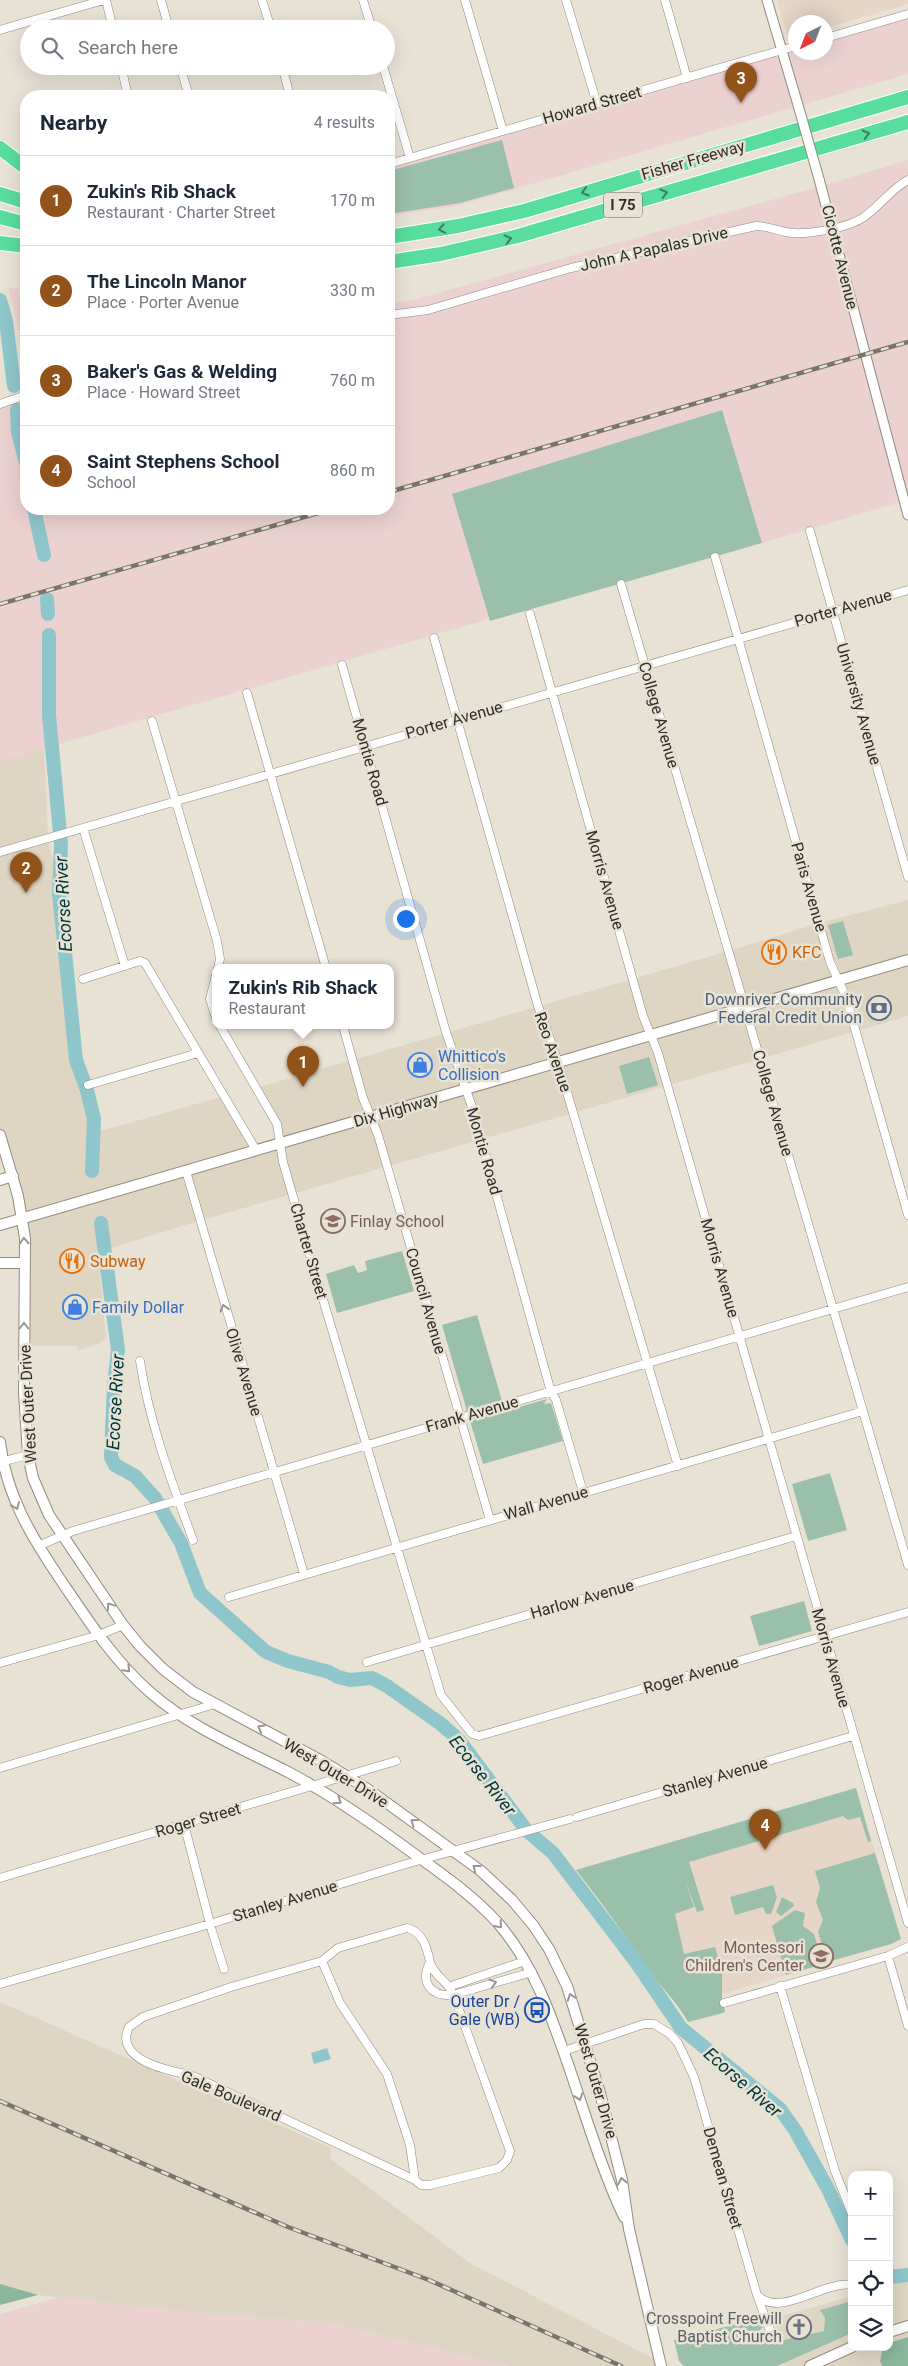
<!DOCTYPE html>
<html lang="en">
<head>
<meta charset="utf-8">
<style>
  body { margin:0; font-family:Roboto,sans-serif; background:#f6f6f7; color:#1f2937 }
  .controls { position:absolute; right:15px; bottom:15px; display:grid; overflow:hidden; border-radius:10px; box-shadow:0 5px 20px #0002 }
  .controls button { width:45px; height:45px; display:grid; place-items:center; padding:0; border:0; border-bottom:1px solid #e0e1e3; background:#fff; color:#1f2937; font:25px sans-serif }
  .compass { position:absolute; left:788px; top:15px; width:45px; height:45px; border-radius:50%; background:#fff; box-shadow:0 5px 20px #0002; rotate:222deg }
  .you { position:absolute; left:405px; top:918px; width:18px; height:18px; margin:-12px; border:4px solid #fff; border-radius:50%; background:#1a73e8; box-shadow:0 0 0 8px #1a73e833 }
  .badge { display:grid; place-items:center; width:32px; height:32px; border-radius:50%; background:#92531a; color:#fff; font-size:16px; font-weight:700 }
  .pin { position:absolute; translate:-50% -41px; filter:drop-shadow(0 1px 2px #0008) }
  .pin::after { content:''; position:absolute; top:26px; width:18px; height:15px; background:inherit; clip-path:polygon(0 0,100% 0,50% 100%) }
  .popup { position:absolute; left:212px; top:964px; width:182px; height:65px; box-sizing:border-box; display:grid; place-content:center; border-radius:10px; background:#fff; filter:drop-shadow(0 1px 4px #0005); font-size:16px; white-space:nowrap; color:#747a83 }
  .popup b { font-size:19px; color:#1f2937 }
  .popup::after { content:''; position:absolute; left:50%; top:100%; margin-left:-10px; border:10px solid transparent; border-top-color:#fff }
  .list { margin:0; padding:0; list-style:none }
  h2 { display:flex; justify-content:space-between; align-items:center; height:65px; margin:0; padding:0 20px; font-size:21px }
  h2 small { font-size:16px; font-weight:400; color:#747a83 }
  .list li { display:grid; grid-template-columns:32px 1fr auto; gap:15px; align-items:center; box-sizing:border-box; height:90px; padding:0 20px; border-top:1px solid #e0e1e3 }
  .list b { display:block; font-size:19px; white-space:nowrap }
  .list p { margin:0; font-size:16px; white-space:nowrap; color:#747a83 }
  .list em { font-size:16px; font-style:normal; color:#747a83 }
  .icon { flex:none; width:28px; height:28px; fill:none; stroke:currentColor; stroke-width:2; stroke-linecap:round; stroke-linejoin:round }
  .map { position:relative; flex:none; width:908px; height:2366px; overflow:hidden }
  .search { position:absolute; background:#fff; box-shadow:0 5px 20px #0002; left:20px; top:20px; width:375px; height:55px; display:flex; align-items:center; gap:12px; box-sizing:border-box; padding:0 18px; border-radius:28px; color:#747a83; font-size:19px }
  .panel { position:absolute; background:#fff; box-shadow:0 5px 20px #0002; left:20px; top:90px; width:375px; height:425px; border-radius:20px }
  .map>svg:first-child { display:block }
  .built { fill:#ded6c2 }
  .industrial { fill:#ecd1d1 }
  .education { fill:#e7d5c5 }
  .green { fill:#9abfaa }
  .forest { fill:#8bb69d }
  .water { fill:#8ec6cc }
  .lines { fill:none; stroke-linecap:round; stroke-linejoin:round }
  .river { stroke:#8ec6cc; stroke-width:14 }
  .minor-casing { stroke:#908a7f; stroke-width:9 }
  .tertiary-casing { stroke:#908a7f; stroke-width:11 }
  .secondary-casing { stroke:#908a7f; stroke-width:12 }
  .motorway-casing { stroke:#fff; stroke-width:16 }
  .minor { stroke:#fff; stroke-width:8 }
  .tertiary { stroke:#fff; stroke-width:9 }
  .secondary { stroke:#fff; stroke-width:10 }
  .motorway { stroke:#58dd9c; stroke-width:14 }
  .rail-casing { stroke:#78756c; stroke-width:4.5 }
  .rail { stroke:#e8e2d5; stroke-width:2.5; stroke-dasharray:8; stroke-linecap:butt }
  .tertiary-bridge-casing { stroke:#908a7f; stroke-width:11; stroke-linecap:butt }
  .tertiary-bridge { stroke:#fff; stroke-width:9 }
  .oneway { stroke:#427d5d }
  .oneway2 { stroke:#989694 }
  .labels { text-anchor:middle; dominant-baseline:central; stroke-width:5; stroke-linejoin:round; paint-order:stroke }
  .shield { fill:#e8e2d5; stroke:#67645d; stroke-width:1 }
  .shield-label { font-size:15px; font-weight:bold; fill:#302e29 }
  .street-label { font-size:16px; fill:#302e29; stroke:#e8e2d5 }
  .food-label { font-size:16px; fill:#c56008; stroke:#e8e2d5; text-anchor:start }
  .service-label { font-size:16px; fill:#4e5e75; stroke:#e8e2d5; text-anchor:end }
  .shop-label { font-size:16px; fill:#366cbe; stroke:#e8e2d5; text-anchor:start }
  .education-label { font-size:16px; fill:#785e54; stroke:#e8e2d5; text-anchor:start }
  .transit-label { font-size:16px; fill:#164399; stroke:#e8e2d5; text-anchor:end }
  .worship-label { font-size:16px; fill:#5b616d; stroke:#e8e2d5; text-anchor:end }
  .water-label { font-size:18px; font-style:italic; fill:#00373c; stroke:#e8e2d5 }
</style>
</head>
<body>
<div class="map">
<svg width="908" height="2366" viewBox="0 0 908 2366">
  <rect width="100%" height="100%" fill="#e8e2d5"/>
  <!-- built -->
  <path class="built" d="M44 748 48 839 59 893 76 1060 87 1090 94 1119V1133L224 1096 256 1150 279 1144 277 1124 256 1088 732 950 812 925 908 900V1016L192 1223 98 1252 106 1338 98 1344 77 1351V1346H24L25 1238 0 1135V761Z
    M0 2002 331 2148V2159L470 2263 660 2362 661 2366H508L326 2322 227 2316 82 2300 38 2295 0 2286Z
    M908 2268V2366H783L775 2318 852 2296V2347H889V2274Z"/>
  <!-- industrial -->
  <path class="industrial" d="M908 14V74L460 205 389 216V164L795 46 796 52H826V38Z
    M908 160V491L902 493 904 501 762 543 722 410 453 494 489 619 0 761V404L26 395V509H389V303L413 300 821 186Z
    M8 287 26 290V360Z
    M59 2297 227 2316 326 2322 508 2366H0V2314Z"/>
  <!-- education -->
  <path class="education" d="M777 0H908V4L826 28V22H796L795 37 788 39Z
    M856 1788 901 1939 891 1944 722 1994 679 2005 657 1980 610 1913 576 1870Z"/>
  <!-- green -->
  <path class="green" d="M502 140 514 188 460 203 389 214V171Z
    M722 410 762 543 490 621 452 494Z
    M843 921 853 955 838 959 828 925Z
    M649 1057 658 1085 627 1094 619 1066Z
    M402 1251 414 1291 337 1313 326 1274 354 1265 358 1273 367 1270 365 1261Z
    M477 1315 502 1401 467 1411 442 1325Z
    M547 1399 544 1404 551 1403 563 1441 483 1464 470 1421Z
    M830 1473 847 1530 808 1541 792 1484Z
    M804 1601 812 1631 759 1646 750 1616Z
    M856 1788 871 1841 868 1842 860 1817 848 1820 843 1816 689 1862 704 1910 697 1912 685 1880 694 1907 675 1914 684 1954 715 1947 722 1971V2000L725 2011 723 2013 688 2022C679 2005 667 1994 656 1979 629 1942 604 1905 576 1870Z
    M875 1853 901 1939 891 1944 827 1962 818 1932 823 1920 816 1902 820 1888 815 1871Z
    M773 1885 777 1897 771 1914H766L763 1907 735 1915 730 1897Z
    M782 1897 793 1903 794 1906 781 1916 776 1912Z
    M795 1910 805 1913 803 1926 814 1934 823 1964 786 1975 772 1926Z
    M852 2301V2333L777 2366H684L679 2361 674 2340 757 2319 763 2327 759 2331 747 2333 749 2342 759 2338 781 2336 784 2340 824 2331 825 2318 820 2310Z"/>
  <!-- forest -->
  <path class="forest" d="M0 2284 38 2295 0 2305Z
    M908 2337V2366H882L880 2361 883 2347H889V2343Z"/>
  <!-- water -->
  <path class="water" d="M327 2048 331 2059 314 2064 311 2053Z"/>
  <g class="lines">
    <!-- river -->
    <path class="river" d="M0 300 6 321 14 386
      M17 410 18 433 26 462
      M34 509 44 555
      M47 599 48 614
      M49 635V715L61 844 59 893 76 1060 87 1090 94 1119 92 1171
      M101 1223 118 1350 114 1385 111 1457 115 1465 135 1476 155 1498 181 1543 200 1593 266 1652 288 1661 329 1672 338 1677 350 1680 372 1678 387 1686 441 1724 459 1740 527 1831 553 1853 636 1962 681 2028 780 2109 795 2130 828 2189 852 2240
      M889 2277 908 2275"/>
    <defs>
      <path id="minor" d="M106 0 113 29
        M161 0 169 29
        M262 0 271 29
        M363 0 372 29
        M465 0 503 131
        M566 0 597 104
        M665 0 687 78
        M0 30 104 0
        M826 38 908 14
        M121 66 128 96
        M180 66 189 96
        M282 66 290 96
        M383 66 410 158
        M389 164 796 46
        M389 315 428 310 571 268 756 226C768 226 775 230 786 232 805 236 848 228 864 217 880 206 891 189 908 180
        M0 404 26 395
        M810 531 908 877
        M715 557 830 962 846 997 908 1215
        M621 584 908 1565
        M530 614 643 1016 658 1053 908 1923
        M434 638 538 1006 558 1062 678 1466
        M342 665 446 1032 472 1107 551 1392 556 1400 583 1492
        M247 693 326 968
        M152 721 217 941 220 959 218 968
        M83 828 125 966
        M0 852 908 590
        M216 975 210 999 216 1018
        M83 979 140 961 145 963 256 1150
        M220 1026 277 1124 283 1162 316 1276 441 1695 472 1734 479 1736 908 1612
        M343 1026 363 1098 378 1135 490 1520
        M88 1085 198 1053
        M186 1171 304 1574
        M140 1361C149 1422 172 1483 193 1540
        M0 1462 28 1455
        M38 1546 73 1531 908 1287
        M229 1597 863 1411
        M367 1662 796 1536
        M0 1663 99 1635 123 1625
        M0 1768 215 1704
        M577 1817 853 1736
        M184 1824 212 1931 224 1969
        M0 1878 396 1761
        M888 1956 908 2026
        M322 1961 340 2003 387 2074 410 2145 415 2180
        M430 1962C427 1948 423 1932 407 1928L338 1948 322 1961 231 1987 143 2017 129 2027C113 2060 169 2071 191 2075L415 2180 421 2185H430L499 2168 507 2160 510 2151 454 1996 453 1995C449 1981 434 1977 430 1962 420 1982 430 1997 453 1995L532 1972
        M0 1984 203 1926 406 1864 570 1819
        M451 1986 525 1961
        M780 1986 835 2171 852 2214
        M724 2003 888 1956 908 1947
        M564 2051 644 2024H654L670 2034 678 2043 694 2077 757 2295 772 2336
        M758 2296C782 2318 824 2280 852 2285"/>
      <path id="tertiary" d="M767 0 798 105
        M819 179 908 515"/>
      <path id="secondary" d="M0 1135 18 1196 25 1238 24 1392 28 1455 33 1478 49 1515 123 1625 140 1646 163 1669 193 1692 322 1761 369 1790 481 1871 512 1900 533 1925 549 1949 567 1986 600 2093 622 2180 629 2229 661 2366
        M0 1180 13 1176
        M0 1225 908 960
        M0 1263H24
        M0 1442C6 1495 31 1536 60 1579 87 1619 114 1661 151 1693 191 1728 243 1749 290 1773 335 1797 376 1826 417 1856 445 1876 473 1896 497 1922 534 1964 552 2018 570 2070 587 2120 602 2170 624 2217
        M889 2332 908 2326
        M810 2366 852 2347"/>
      <path id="motorway" d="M0 148 26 168
        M0 194 26 202
        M0 217 26 224
        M389 237 458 226 524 211 908 97
        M0 243 26 246
        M389 262 441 254 518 236 908 122"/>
    </defs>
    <!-- minor casing -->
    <use href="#minor" class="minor-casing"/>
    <!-- tertiary casing -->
    <use href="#tertiary" class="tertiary-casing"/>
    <!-- secondary casing -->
    <use href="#secondary" class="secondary-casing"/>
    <!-- motorway casing -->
    <use href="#motorway" class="motorway-casing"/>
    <!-- minor -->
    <use href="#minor" class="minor"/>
    <!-- tertiary -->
    <use href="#tertiary" class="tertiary"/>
    <!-- secondary -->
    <use href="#secondary" class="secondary"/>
    <!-- motorway -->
    <use href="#motorway" class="motorway"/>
    <defs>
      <path id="rail" d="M389 492 908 342
        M0 604 332 509
        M0 2101 288 2227 429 2280 621 2366"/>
    </defs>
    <!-- rail casing -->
    <use href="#rail" class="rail-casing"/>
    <!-- rail -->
    <use href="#rail" class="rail"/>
    <defs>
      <path id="tertiary-bridge" d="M798 105 819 179"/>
    </defs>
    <!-- tertiary-bridge casing -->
    <use href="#tertiary-bridge" class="tertiary-bridge-casing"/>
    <!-- tertiary-bridge -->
    <use href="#tertiary-bridge" class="tertiary-bridge"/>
  </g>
  <!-- one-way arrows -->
  <defs><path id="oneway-chevron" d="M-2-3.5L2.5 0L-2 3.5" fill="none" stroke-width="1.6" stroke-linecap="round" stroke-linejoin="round" transform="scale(1.25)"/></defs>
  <g class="oneway">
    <use href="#oneway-chevron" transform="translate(866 134) rotate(-16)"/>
    <use href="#oneway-chevron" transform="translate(585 192) rotate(163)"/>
    <use href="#oneway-chevron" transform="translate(664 193) rotate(-16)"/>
    <use href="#oneway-chevron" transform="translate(442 229) rotate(169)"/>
    <use href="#oneway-chevron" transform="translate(508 239) rotate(-14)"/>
  </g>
  <g class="oneway2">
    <use href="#oneway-chevron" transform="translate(24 1241) rotate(-93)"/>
    <use href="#oneway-chevron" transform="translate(224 1308) rotate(-107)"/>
    <use href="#oneway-chevron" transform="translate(24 1326) rotate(-90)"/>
    <use href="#oneway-chevron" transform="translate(16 1506) rotate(67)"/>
    <use href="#oneway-chevron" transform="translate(110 1606) rotate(-124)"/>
    <use href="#oneway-chevron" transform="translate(127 1669) rotate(46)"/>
    <use href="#oneway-chevron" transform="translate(261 1728) rotate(-153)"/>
    <use href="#oneway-chevron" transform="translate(338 1801) rotate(34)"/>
    <use href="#oneway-chevron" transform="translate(414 1822) rotate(-144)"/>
    <use href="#oneway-chevron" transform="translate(476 1868) rotate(-142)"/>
    <use href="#oneway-chevron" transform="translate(499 1925) rotate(49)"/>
    <use href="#oneway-chevron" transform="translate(493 1983) rotate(-16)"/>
    <use href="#oneway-chevron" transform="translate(571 1997) rotate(-110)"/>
    <use href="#oneway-chevron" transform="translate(579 2097) rotate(71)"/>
    <use href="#oneway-chevron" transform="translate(622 2181) rotate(-101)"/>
  </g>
  <!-- icons -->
  <defs>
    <symbol id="restaurant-ring" viewBox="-11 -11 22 22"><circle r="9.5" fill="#e8e2d5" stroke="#e8710a" stroke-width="1.5"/><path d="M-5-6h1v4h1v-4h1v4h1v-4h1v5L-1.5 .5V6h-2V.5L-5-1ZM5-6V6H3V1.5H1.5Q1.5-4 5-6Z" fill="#e8710a"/></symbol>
    <symbol id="bank-ring" viewBox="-11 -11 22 22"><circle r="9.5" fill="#e8e2d5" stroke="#5c6f8a" stroke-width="1.5"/><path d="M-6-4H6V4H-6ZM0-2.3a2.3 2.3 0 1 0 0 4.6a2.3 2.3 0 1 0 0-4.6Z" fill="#5c6f8a"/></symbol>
    <symbol id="shop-ring" viewBox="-11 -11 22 22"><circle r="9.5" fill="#e8e2d5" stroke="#3f7fe0" stroke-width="1.5"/><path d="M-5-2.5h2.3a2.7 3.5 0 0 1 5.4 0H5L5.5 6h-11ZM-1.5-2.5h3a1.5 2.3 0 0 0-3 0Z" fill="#3f7fe0"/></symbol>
    <symbol id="school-ring" viewBox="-11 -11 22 22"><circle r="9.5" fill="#e8e2d5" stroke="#8d6e63" stroke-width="1.5"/><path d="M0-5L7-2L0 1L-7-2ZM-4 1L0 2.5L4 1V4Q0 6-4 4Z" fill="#8d6e63"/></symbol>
    <symbol id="bus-ring" viewBox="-11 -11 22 22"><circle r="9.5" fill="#e8e2d5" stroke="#1a4fb4" stroke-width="1.5"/><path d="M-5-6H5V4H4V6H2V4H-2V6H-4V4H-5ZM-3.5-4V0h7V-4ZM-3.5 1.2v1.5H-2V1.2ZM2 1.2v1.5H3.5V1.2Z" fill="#1a4fb4"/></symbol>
    <symbol id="church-ring" viewBox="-11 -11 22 22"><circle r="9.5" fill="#e8e2d5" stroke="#6b7280" stroke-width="1.5"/><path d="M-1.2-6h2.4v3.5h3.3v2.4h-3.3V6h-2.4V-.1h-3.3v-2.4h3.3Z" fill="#6b7280"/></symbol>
  </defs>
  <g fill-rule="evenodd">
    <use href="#restaurant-ring" x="760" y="938" width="28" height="28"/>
    <use href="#bank-ring" x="865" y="994" width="28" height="28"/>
    <use href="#shop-ring" x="406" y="1051" width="28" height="28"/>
    <use href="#school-ring" x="319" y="1207" width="28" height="28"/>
    <use href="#restaurant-ring" x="58" y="1247" width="28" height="28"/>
    <use href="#shop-ring" x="61" y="1293" width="28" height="28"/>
    <use href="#school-ring" x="807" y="1942" width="28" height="28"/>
    <use href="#bus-ring" x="523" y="1996" width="28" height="28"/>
    <use href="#church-ring" x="785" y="2313" width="28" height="28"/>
  </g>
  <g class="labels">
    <!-- shield labels -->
    <rect class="shield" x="604" y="192.5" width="38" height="25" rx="4"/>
    <g class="shield-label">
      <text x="623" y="205">I 75</text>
    </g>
    <!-- street labels -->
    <g class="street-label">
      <text transform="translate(592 105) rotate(-16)">Howard Street</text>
      <text transform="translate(693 160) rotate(-16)">Fisher Freeway</text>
      <text transform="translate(654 249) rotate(-13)">John A Papalas Drive</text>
      <text transform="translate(840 257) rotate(76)">Cicotte Avenue</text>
      <text transform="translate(843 608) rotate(-16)">Porter Avenue</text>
      <text transform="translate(859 704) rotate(74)">University Avenue</text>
      <text transform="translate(659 715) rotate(74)">College Avenue</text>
      <text transform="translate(454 720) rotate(-16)">Porter Avenue</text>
      <text transform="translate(370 762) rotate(74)">Montie Road</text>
      <text transform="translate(605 880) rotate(74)">Morris Avenue</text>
      <text transform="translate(809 887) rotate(74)">Paris Avenue</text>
      <text transform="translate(553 1052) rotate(71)">Reo Avenue</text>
      <text transform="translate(773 1103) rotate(74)">College Avenue</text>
      <text transform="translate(396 1110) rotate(-16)">Dix Highway</text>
      <text transform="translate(484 1151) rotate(74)">Montie Road</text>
      <text transform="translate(309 1251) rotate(74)">Charter Street</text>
      <text transform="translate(720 1268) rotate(74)">Morris Avenue</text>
      <text transform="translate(426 1301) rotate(74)">Council Avenue</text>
      <text transform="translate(244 1372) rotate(73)">Olive Avenue</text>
      <text transform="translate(28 1404) rotate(-93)">West Outer Drive</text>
      <text transform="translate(472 1414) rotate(-16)">Frank Avenue</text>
      <text transform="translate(546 1503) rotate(-16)">Wall Avenue</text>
      <text transform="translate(582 1599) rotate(-16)">Harlow Avenue</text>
      <text transform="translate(831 1658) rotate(74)">Morris Avenue</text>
      <text transform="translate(691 1675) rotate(-16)">Roger Avenue</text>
      <text transform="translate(336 1773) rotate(31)">West Outer Drive</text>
      <text transform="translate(715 1777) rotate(-16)">Stanley Avenue</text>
      <text transform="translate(198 1820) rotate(-16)">Roger Street</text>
      <text transform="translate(285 1901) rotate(-17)">Stanley Avenue</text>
      <text transform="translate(596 2081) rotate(74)">West Outer Drive</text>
      <text transform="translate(231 2096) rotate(23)">Gale Boulevard</text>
      <text transform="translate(723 2178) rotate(74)">Demean Street</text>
    </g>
    <!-- food labels -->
    <g class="food-label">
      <text x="792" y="952">KFC</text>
      <text x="90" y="1261">Subway</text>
    </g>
    <!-- service labels -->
    <g class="service-label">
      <text x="862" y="999">Downriver Community<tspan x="862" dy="18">Federal Credit Union</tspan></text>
    </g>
    <!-- shop labels -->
    <g class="shop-label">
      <text x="438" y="1056">Whittico's<tspan x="438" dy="18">Collision</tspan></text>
      <text x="92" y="1307">Family Dollar</text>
    </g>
    <!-- education labels -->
    <g class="education-label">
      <text x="350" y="1221">Finlay School</text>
      <text x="804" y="1947" text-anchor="end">Montessori<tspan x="804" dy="18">Children's Center</tspan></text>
    </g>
    <!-- transit labels -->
    <g class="transit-label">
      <text x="520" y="2001">Outer Dr /<tspan x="520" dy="18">Gale (WB)</tspan></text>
    </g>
    <!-- worship labels -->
    <g class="worship-label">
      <text x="782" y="2318">Crosspoint Freewill<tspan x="782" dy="18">Baptist Church</tspan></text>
    </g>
    <!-- water labels -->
    <g class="water-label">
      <text transform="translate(63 904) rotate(-93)">Ecorse River</text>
      <text transform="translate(115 1402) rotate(-87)">Ecorse River</text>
      <text transform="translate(483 1775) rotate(52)">Ecorse River</text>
      <text transform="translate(743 2082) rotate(41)">Ecorse River</text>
    </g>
  </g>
</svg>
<div class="controls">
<button>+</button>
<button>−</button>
<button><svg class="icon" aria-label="locate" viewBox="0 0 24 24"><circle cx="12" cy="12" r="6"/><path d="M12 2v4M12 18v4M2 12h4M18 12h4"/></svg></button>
<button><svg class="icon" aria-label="layers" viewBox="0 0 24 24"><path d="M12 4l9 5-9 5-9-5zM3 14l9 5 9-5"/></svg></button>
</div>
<svg class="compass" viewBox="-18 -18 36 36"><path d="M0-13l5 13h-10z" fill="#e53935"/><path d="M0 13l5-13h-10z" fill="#747a83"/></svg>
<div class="you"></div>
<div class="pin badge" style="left:303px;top:1087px">1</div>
<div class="popup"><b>Zukin's Rib Shack</b>Restaurant</div>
<div class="pin badge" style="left:26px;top:893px">2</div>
<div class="pin badge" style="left:741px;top:103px">3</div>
<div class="pin badge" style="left:765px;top:1850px">4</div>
<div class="search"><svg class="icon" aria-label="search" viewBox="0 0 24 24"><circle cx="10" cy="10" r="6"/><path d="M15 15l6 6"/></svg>Search here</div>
<section class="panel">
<h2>Nearby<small>4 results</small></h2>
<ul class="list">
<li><span class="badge">1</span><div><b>Zukin's Rib Shack</b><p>Restaurant · Charter Street</p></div><em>170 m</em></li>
<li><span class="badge">2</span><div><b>The Lincoln Manor</b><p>Place · Porter Avenue</p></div><em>330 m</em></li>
<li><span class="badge">3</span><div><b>Baker's Gas &amp; Welding</b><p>Place · Howard Street</p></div><em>760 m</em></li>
<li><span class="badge">4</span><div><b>Saint Stephens School</b><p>School</p></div><em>860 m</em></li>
</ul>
</section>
</div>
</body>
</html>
